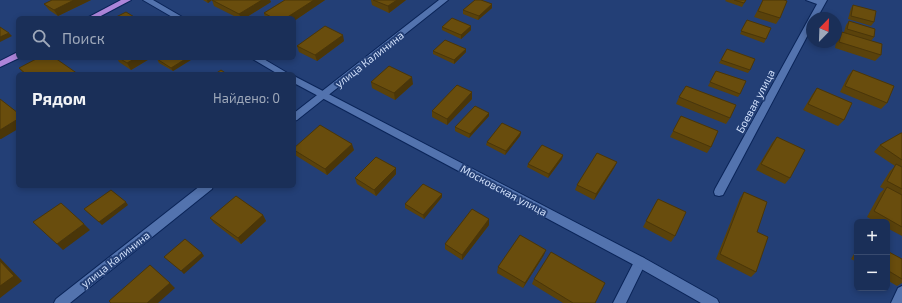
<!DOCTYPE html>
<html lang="ru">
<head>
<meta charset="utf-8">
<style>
  body { margin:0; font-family:"Exo 2",sans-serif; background:#23375e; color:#f1f3f6 }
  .controls { position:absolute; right:12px; bottom:12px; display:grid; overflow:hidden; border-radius:6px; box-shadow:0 2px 6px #0003 }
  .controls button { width:36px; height:36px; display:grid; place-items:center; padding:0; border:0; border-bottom:1px solid #384a6e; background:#1a2f58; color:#f1f3f6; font:20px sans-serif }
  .compass { position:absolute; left:806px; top:12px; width:36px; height:36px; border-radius:50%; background:#1a2f58; box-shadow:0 2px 6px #0003; rotate:23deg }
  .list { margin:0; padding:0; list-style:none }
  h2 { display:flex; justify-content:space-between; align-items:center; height:52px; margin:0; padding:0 16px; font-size:17px }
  h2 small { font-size:13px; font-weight:400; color:#9fa9ba }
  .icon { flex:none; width:22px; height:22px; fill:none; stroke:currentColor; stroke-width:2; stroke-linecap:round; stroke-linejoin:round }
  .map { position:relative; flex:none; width:902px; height:303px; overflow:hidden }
  .search { position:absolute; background:#1a2f58; box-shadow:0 2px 6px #0003; left:16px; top:16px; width:280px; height:44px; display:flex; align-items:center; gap:10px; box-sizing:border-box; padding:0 14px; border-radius:6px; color:#9fa9ba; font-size:15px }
  .panel { position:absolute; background:#1a2f58; box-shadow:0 2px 6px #0003; left:16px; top:72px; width:280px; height:116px; border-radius:6px }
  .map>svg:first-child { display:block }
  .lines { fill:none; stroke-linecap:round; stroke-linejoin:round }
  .lane-casing { stroke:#0a2458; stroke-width:2 }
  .street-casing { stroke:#0a2458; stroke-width:2 }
  .secondary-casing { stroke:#0a2458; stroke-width:2 }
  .primary-casing { stroke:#0a2458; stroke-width:2 }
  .lane { fill:#5373ae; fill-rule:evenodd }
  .street { fill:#5373ae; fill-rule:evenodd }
  .secondary { fill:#5373ae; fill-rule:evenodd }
  .primary { fill:#ad85d9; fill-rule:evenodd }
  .wall { fill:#5a420b }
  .shaded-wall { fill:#4a3609 }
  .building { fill:#694d0d; stroke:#4a3609 }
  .labels { text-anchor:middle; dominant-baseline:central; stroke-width:4; stroke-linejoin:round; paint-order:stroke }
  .street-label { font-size:11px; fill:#d0dffa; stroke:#233f76 }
</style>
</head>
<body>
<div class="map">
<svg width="902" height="303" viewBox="0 0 902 303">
  <rect width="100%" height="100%" fill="#233f76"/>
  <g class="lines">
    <defs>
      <path id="lane" d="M902 286V303H891L898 288Z"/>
      <path id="street" d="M439 0H448L297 120 294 121V113Z
        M806 0H827L817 18H812V27L723 195 719 196 715 195 714 192 715 189 817 4Z
        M200 186H213L212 189 70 303H54L56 299Z
        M640 257 644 258 646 262 626 303H613L636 258Z"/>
      <path id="secondary" d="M143 0H153L184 18H174Z
        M251 58H262L289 74H278Z
        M294 76 644 258 717 299 719 303H701L636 266 294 83Z"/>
      <path id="primary" d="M121 0H131L97 18H87Z
        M18 52 19 58 0 67V61Z"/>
    </defs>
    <!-- lane casing -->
    <use href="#lane" class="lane-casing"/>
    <!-- street casing -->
    <use href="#street" class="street-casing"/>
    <!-- secondary casing -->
    <use href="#secondary" class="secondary-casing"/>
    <!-- primary casing -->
    <use href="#primary" class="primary-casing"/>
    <!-- lane -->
    <use href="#lane" class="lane"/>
    <!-- street -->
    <use href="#street" class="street"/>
    <!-- secondary -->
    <use href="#secondary" class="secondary"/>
    <!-- primary -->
    <use href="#primary" class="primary"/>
  </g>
  <!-- wall -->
  <path class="wall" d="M52 0H91L58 16 49 10 44 4Z
    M203 0H270L271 2 245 18H238L214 6 212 0 208 3Z
    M285 0H325L294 21V18H265L264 13Z
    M371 0H406L389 13 372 5Z
    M726 0H746L742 7 725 1Z
    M763 0 780 18 776 24 754 17Z
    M492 4V8L478 20 463 14V10Z
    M853 5 874 22 871 26 848 19 851 8Z
    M747 20 766 39 764 43 740 34Z
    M849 21 874 37 871 41 881 55 875 61 835 48 837 38 842 32H844L846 25Z
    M442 27 471 30 461 39 442 30Z
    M344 41 317 61 299 52 297 46Z
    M727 49 750 70 748 73 719 63Z
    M433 51 466 52 454 64 433 54Z
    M117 58H151L131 70 119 62Z
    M194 58 173 71 159 63 157 59Z
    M19 68 78 74H24Z
    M853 70 887 103 881 109 840 92 848 76Z
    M716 71 740 94 738 97 708 86Z
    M371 82 413 84 395 100 372 88Z
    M817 88 844 120 838 126 803 110 812 95Z
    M679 97 730 118 726 124 676 104Z
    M472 99 447 125 432 117V111Z
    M489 116 469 138 455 131V127Z
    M681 116 711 147 707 153 670 137Z
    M521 132 520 136 505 155 486 145 487 142Z
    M902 133V166L901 167H902V236L887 228V222H876L867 217 880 193 884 189 880 187 890 171 895 166 874 152 880 145Z
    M777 137 790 178 785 184 756 170 772 143Z
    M294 148 354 150 327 175 295 155 294 153Z
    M563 155 562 159 548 178 527 167 528 164Z
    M617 162 614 168 594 200 575 190 577 185Z
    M396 174 376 196 357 184 355 178Z
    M744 192 757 232 756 272 751 277 716 259 740 198Z
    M442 194V197L424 219 405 208V204Z
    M655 204 675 236 671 242 643 227Z
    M263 215 266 221 241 244 214 223 210 218Z
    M489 225 462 260 445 249V244Z
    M857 249V262L851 259Z
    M887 251 902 259V283L897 286 887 280Z
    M544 255 523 288 497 273 498 267Z
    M534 279 595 303H563L532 284Z"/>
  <!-- shaded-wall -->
  <path class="shaded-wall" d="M74 0H91L58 16 54 10Z
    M207 0H212L208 3Z
    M262 0H270L271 2 245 18H241L239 14Z
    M314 0H325L294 21V18H286Z
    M397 0H406L389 13 388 6Z
    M492 4V8L478 20 479 16Z
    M471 26V30L461 39V35Z
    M9 33 12 36 0 42V37Z
    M343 35 344 41 317 61 315 55Z
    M466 49V52L454 64V60Z
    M136 58H151L131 70 127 63Z
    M187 58H194L173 71 171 68Z
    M412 77 413 84 395 100 394 93Z
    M472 92V99L447 125V119Z
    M489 113V116L469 138 470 134Z
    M18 119V129L1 139H0V130Z
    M521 132 520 136 505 155 506 151Z
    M352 144 354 150 327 175 325 169Z
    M563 155 562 159 548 178 549 174Z
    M617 162 614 168 594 200 596 194Z
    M396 168V174L376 196 374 190Z
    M442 194V197L424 219 423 215Z
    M126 202 128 205 102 225 99 222Z
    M263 215 266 221 241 244 238 238Z
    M489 219V225L462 260V255Z
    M84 224 90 230 63 250 57 244Z
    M546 250 544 255 523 288 525 283Z
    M202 253 204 256 184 274 181 271Z
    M0 258 22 281 0 298Z
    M170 283 175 288 158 303H147Z"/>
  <!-- building -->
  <path class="building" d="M52 0H74L54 10 44 4Z
    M212 0H262L239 14Z
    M285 0H314L286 18H273L264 13Z
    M373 0H397L388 6Z
    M475 0H481L492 4 479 16 463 10Z
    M734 0H746L744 3Z
    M763 0H784L787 1 780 18 758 11Z
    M853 5 876 11 874 22 851 16Z
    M126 12 136 18H114Z
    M452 18 471 26 461 35 442 27Z
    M747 20 771 28 766 39 741 31Z
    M849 21 875 29 874 37 847 29Z
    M325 26 343 35 315 55 297 46Z
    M0 27 9 33 0 37Z
    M842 32 882 44 881 55 839 42Z
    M445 40 466 49 454 60 433 51Z
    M727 49 755 59 750 70 721 60Z
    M38 58H55L78 74H26L19 68Z
    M119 58H136L127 63Z
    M159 58H187L171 68 157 59Z
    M389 66 412 77 394 93 371 82Z
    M221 70 227 74H215Z
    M853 70 894 86 887 103 845 86Z
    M716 71 746 81 740 94 710 82Z
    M457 85 472 92 447 119 432 111Z
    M686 86 736 105 730 118 679 97Z
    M817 88 852 103 844 120 808 104Z
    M0 99 18 113V119L0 130Z
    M475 106 489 113 470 134 455 127Z
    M681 116 718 131 711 147 673 131Z
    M502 123 521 132 506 151 487 142Z
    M320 125 352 144 325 169 294 150V148Z
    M901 133H902V160L880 145Z
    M777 137 805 150 790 178 761 164Z
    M542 145 563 155 549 174 528 164Z
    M597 153 617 162 596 194 577 185Z
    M376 157 396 168 374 190 355 178Z
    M896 164 902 167V189L887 181Z
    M423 184 442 194 423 215 405 204Z
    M887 187 902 195V227L874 211Z
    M111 190 126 202 99 222 84 209Z
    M744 192 767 202 757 232 768 237 756 272 720 254Z
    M236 196 263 215 238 238 210 218Z
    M658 199 686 212 675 236 646 221Z
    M61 203 84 224 57 244 33 222Z
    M472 209 489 219 462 255 445 244Z
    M520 235 546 250 525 283 498 267Z
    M185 239 202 253 181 271 164 257Z
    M887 251 902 259V279L887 270Z
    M551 252 605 283 595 303H573L534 279Z
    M0 261 14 276 0 286Z
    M150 265 170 283 147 303H111L109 301Z"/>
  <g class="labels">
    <!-- street labels -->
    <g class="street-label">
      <text transform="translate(369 59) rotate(-38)">улица Калинина</text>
      <text transform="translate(755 101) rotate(-62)">Боевая улица</text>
      <text transform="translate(504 190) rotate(28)">Московская улица</text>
      <text transform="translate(115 259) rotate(-38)">улица Калинина</text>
    </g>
  </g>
</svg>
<div class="controls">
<button>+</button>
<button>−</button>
</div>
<svg class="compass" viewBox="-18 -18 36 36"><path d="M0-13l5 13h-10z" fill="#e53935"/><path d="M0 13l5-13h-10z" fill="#9fa9ba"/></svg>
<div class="search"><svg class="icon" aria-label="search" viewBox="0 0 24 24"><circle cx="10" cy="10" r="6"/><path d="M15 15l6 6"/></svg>Поиск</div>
<section class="panel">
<h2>Рядом<small>Найдено: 0</small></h2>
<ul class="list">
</ul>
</section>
</div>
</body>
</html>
